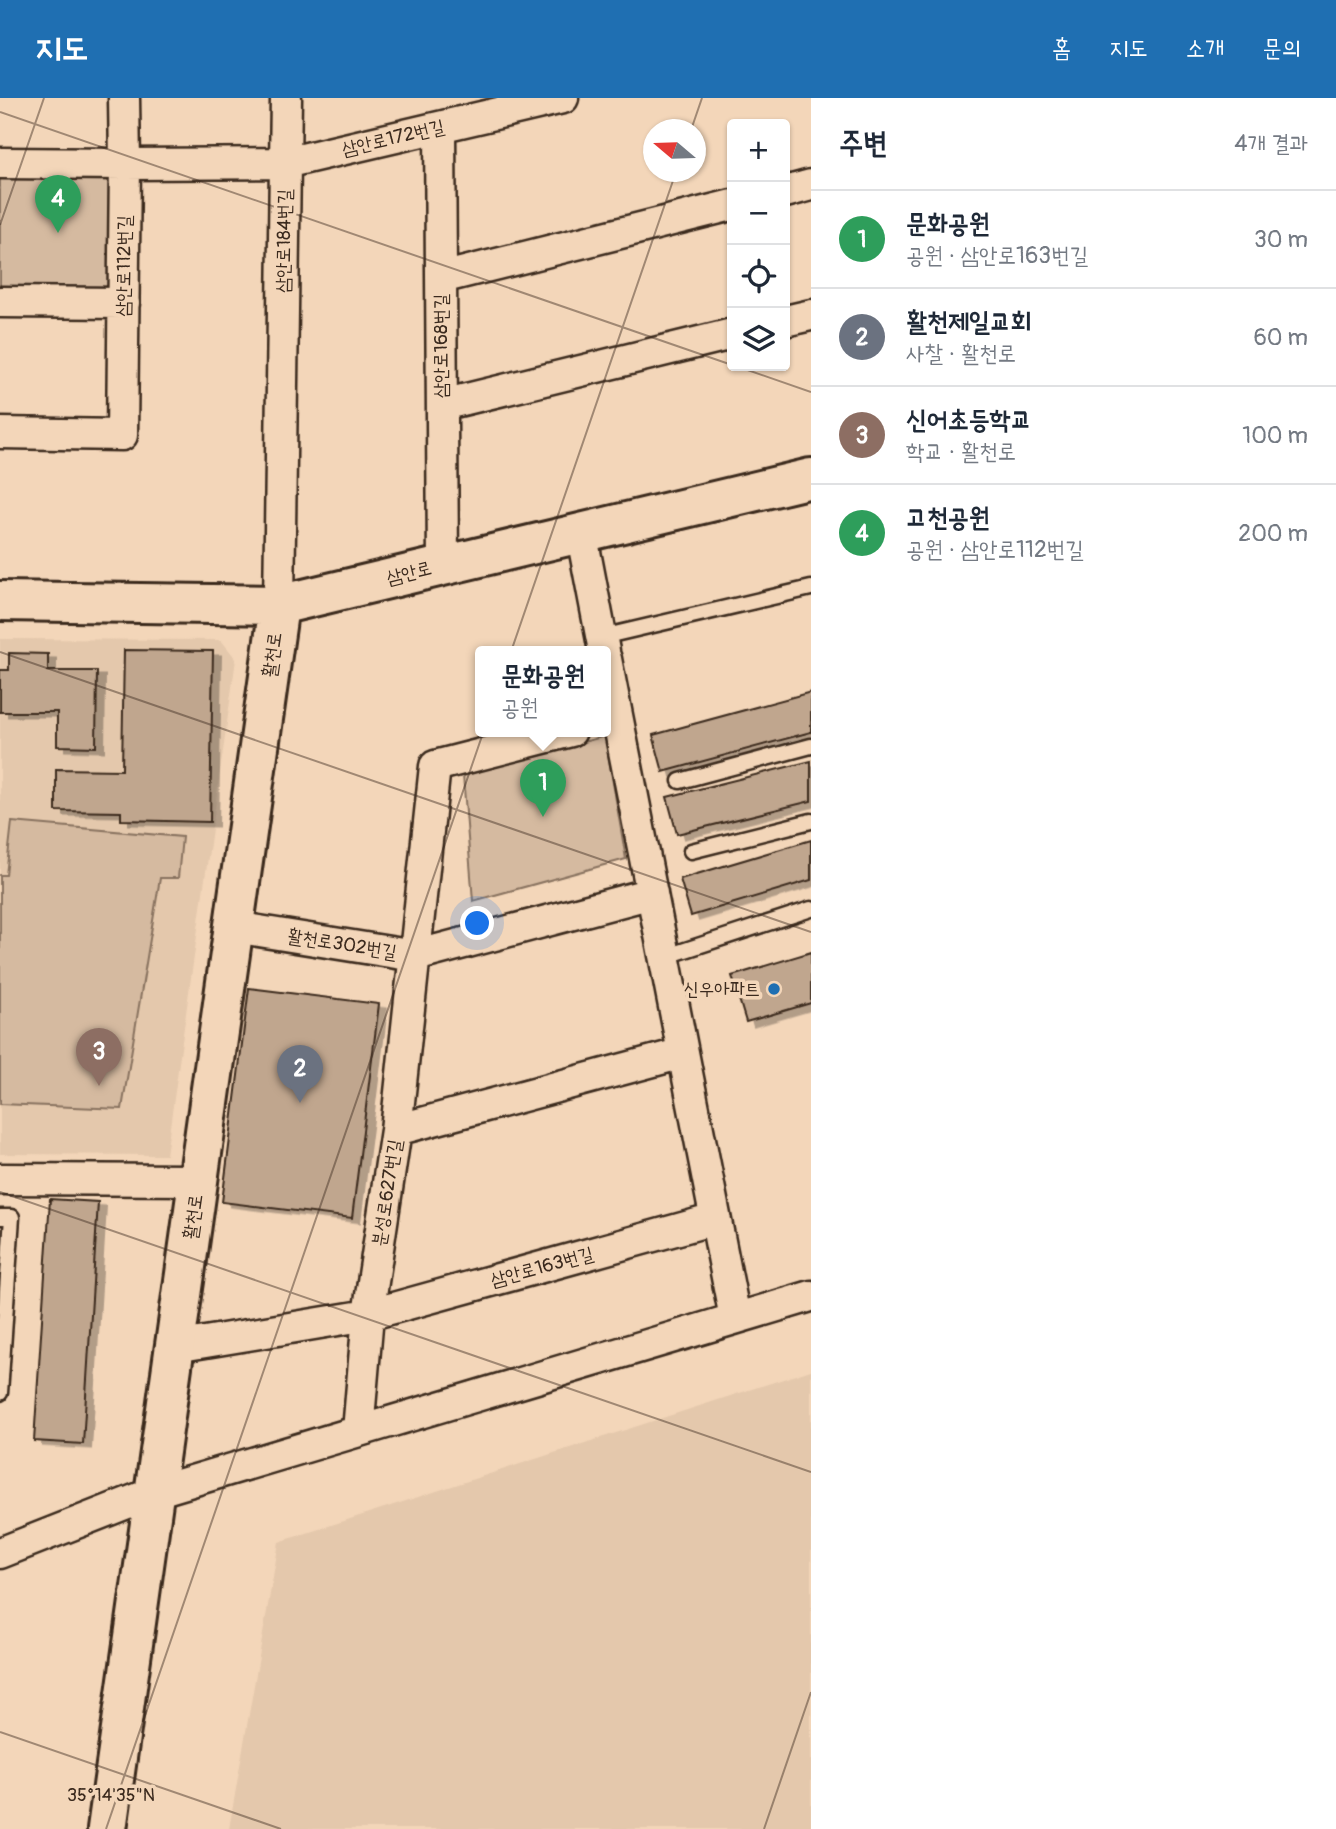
<!DOCTYPE html>
<html lang="ko">
<head>
<meta charset="utf-8">
<style>
  body { margin:0; font-family:Pangolin,"Poor Story",sans-serif; background:#f6f6f7; color:#1f2937 }
  .controls { position:absolute; right:21px; top:21px; display:grid; overflow:hidden; border-radius:7px; box-shadow:0 2px 5px #0004 }
  .controls button { width:63px; height:63px; display:grid; place-items:center; padding:0; border:0; border-bottom:2px solid #e0e1e3; background:#fff; color:#1f2937; font:35px sans-serif }
  .compass { position:absolute; left:643px; top:21px; width:63px; height:63px; border-radius:50%; background:#fff; box-shadow:0 2px 5px #0004; rotate:289deg }
  .you { position:absolute; left:478px; top:826px; width:24px; height:24px; margin:-18px; border:5px solid #fff; border-radius:50%; background:#1a73e8; box-shadow:0 0 0 10px #1a73e833 }
  .badge { display:grid; place-items:center; width:46px; height:46px; border-radius:50%; background:#1f6fb2; color:#fff; font-size:23px; font-weight:700 }
  .pin { position:absolute; translate:-50% -58px; filter:drop-shadow(0 2px 4px #0008) }
  .pin::after { content:''; position:absolute; top:37px; width:24px; height:21px; background:inherit; clip-path:polygon(0 0,100% 0,50% 100%) }
  .popup { position:absolute; left:475px; top:548px; width:136px; height:91px; box-sizing:border-box; display:grid; place-content:center; border-radius:7px; background:#fff; filter:drop-shadow(0 2px 5px #0005); font-size:23px; white-space:nowrap; color:#747a83 }
  .popup b { font-size:26px; color:#1f2937 }
  .popup::after { content:''; position:absolute; left:50%; top:100%; margin-left:-14px; border:14px solid transparent; border-top-color:#fff }
  .list { margin:0; padding:0; list-style:none }
  h2 { display:flex; justify-content:space-between; align-items:center; height:91px; margin:0; padding:0 28px; font-size:30px }
  h2 small { font-size:23px; font-weight:400; color:#747a83 }
  .list li { display:grid; grid-template-columns:46px 1fr auto; gap:21px; align-items:center; box-sizing:border-box; height:98px; padding:0 28px; border-top:2px solid #e0e1e3 }
  .list b { display:block; font-size:26px; white-space:nowrap }
  .list p { margin:0; font-size:23px; white-space:nowrap; color:#747a83 }
  .list em { font-size:23px; font-style:normal; color:#747a83 }
  .icon { flex:none; width:38px; height:38px; fill:none; stroke:currentColor; stroke-width:2; stroke-linecap:round; stroke-linejoin:round }
  .map { position:relative; flex:none; width:811px; height:1731px; overflow:hidden }
  header { display:flex; align-items:center; gap:42px; box-sizing:border-box; height:98px; padding:0 35px; background:#1f6fb2; color:#fff }
  header strong { font-size:33px }
  nav { display:flex; gap:38px; margin-inline-start:auto; font-size:24px }
  main { display:flex }
  aside { flex:1; background:#fff }
  .map>svg:first-child { display:block }
  .built { fill:#e4c8ac }
  .green { fill:#d5baa0; stroke:#88725f; stroke-width:2 }
  .building { fill:#c0a68e; stroke:#3b2a1e; stroke-width:2; filter:url(#shadow) }
  .lines { fill:none; stroke-linecap:round; stroke-linejoin:round }
  .lane-casing { stroke:#3b2a1e; stroke-width:19 }
  .street-casing { stroke:#3b2a1e; stroke-width:35 }
  .secondary-casing { stroke:#3b2a1e; stroke-width:44 }
  .lane { stroke:#f3d6b9; stroke-width:14 }
  .street { stroke:#f3d6b9; stroke-width:30 }
  .secondary { stroke:#f3d6b9; stroke-width:38 }
  .ticks { fill:none; stroke:#3b2a1e; stroke-width:2; stroke-opacity:0.45 }
  .poi-dot { fill:#1f6fb2; stroke:#f3d6b9; stroke-width:2.5 }
  .labels { text-anchor:middle; dominant-baseline:central; stroke-width:7; stroke-linejoin:round; paint-order:stroke }
  .street-label { font-size:19px; fill:#3b2a1e; stroke:#f3d6b9 }
  .poi-label { font-size:19px; fill:#3b2a1e; stroke:#f3d6b9; text-anchor:end }
  .ticks-label { font-size:18px; text-anchor:middle; fill:#3b2a1e; stroke:#f3d6b9; stroke-width:7; stroke-linejoin:round; paint-order:stroke }
</style>
</head>
<body>
<header>
<strong>지도</strong>
<nav><a>홈</a><a>지도</a><a>소개</a><a>문의</a></nav>
</header>
<main>
<div class="map">
<svg width="811" height="1731" viewBox="0 0 811 1731">
  <defs>
    <filter id="shadow"><feDropShadow dx="8" dy="4.5" stdDeviation="0" flood-color="#0004"/></filter>
  </defs>
  <rect width="100%" height="100%" fill="#f3d6b9"/>
  <filter id="ink" filterUnits="userSpaceOnUse"><feTurbulence type="fractalNoise" baseFrequency=".0143" numOctaves="2"/><feDisplacementMap in="SourceGraphic" scale="14" xChannelSelector="R" yChannelSelector="G"/><feConvolveMatrix kernelMatrix="1 2 1 2 8 2 1 2 1" color-interpolation-filters="sRGB"/></filter>
  <g filter="url(#ink)">
    <!-- built -->
    <path class="built" d="M0 541 221 542 236 561 166 1057 0 1056Z
      M811 1272V1731H229L279 1444Z"/>
    <!-- green -->
    <path class="green" d="M116 70 114 201 0 200V71Z
      M605 638 626 761 473 803 463 677Z
      M12 724 182 739 178 780H160L122 1011 0 1006V777H6Z"/>
    <!-- building -->
    <path class="building" d="M124 552 213 553 210 724 121 722V714L56 713V671L122 672Z
      M9 555 48 556V573H97L96 649 57 648V614H0V572H9Z
      M811 594V634L663 674 653 637Z
      M811 663V703L677 736 667 699Z
      M811 742V782L691 818 680 781Z
      M811 854V905L746 924 732 878Z
      M249 890 379 906 352 1120 222 1104Z
      M50 1101 98 1104 83 1346 34 1343Z"/>
    <g class="lines">
      <defs>
        <path id="lane" d="M602 539 811 490
          M680 683 811 648
          M691 753 811 723
          M664 859 811 811
          M0 1119H12L0 1295"/>
        <path id="street" d="M286 0 285 65 563 0
          M440 30 443 467
          M0 65 125 66 285 65 279 507
          M785 94 811 87
          M441 180 732 107
          M0 204 124 205
          M785 223 811 217
          M442 307 732 236
          M0 335 122 337 125 66 124 0
          M581 433 604 553
          M606 561 735 1220
          M234 829 415 858 652 795
          M396 1032 683 955
          M0 1081 198 1082
          M175 1249 368 1217 715 1121
          M358 1333 368 1217 396 1032 435 668 571 633
          M0 1455 155 1394 811 1198"/>
        <path id="secondary" d="M0 503 279 507 811 380
          M107 1731 279 507"/>
      </defs>
      <!-- lane casing -->
      <use href="#lane" class="lane-casing"/>
      <!-- street casing -->
      <use href="#street" class="street-casing"/>
      <!-- secondary casing -->
      <use href="#secondary" class="secondary-casing"/>
      <!-- lane -->
      <use href="#lane" class="lane"/>
      <!-- street -->
      <use href="#street" class="street"/>
      <!-- secondary -->
      <use href="#secondary" class="secondary"/>
    </g>
  </g>
  <!-- ticks -->
  <path class="ticks" d="M0 14 732 267M691 32 702 0M0 127 44 0M736 268 811 294M0 554 811 834M0 1094 811 1374M0 1634 281 1731M106 1731 676 74M764 1731 811 1594"/>
  <!-- markers -->
  <circle class="poi-dot" cx="774" cy="891" r="7"/>
  <g class="labels">
    <!-- street labels -->
    <g class="street-label">
      <text transform="translate(393 40) rotate(-13)">삼안로172번길</text>
      <text transform="translate(284 143) rotate(-89)">삼안로184번길</text>
      <text transform="translate(124 168) rotate(-89)">삼안로112번길</text>
      <text transform="translate(441 248) rotate(-90)">삼안로168번길</text>
      <text transform="translate(409 475) rotate(-14)">삼안로</text>
      <text transform="translate(272 557) rotate(-82)">활천로</text>
      <text transform="translate(342 846) rotate(9)">활천로302번길</text>
      <text transform="translate(387 1095) rotate(-81)">분성로627번길</text>
      <text transform="translate(193 1119) rotate(-82)">활천로</text>
      <text transform="translate(542 1169) rotate(-15)">삼안로163번길</text>
    </g>
    <!-- poi labels -->
    <g class="poi-label">
      <text x="760" y="891">신우아파트</text>
    </g>
  </g>
  <g class="ticks-label">
    <text x="111" y="1703">35°14'35"N</text>
  </g>
</svg>
<div class="controls">
<button>+</button>
<button>−</button>
<button><svg class="icon" aria-label="locate" viewBox="0 0 24 24"><circle cx="12" cy="12" r="6"/><path d="M12 2v4M12 18v4M2 12h4M18 12h4"/></svg></button>
<button><svg class="icon" aria-label="layers" viewBox="0 0 24 24"><path d="M12 4l9 5-9 5-9-5zM3 14l9 5 9-5"/></svg></button>
</div>
<svg class="compass" viewBox="-18 -18 36 36"><path d="M0-13l5 13h-10z" fill="#e53935"/><path d="M0 13l5-13h-10z" fill="#747a83"/></svg>
<div class="you"></div>
<div class="pin badge" style="left:543px;top:719px;background:#2e9e5b">1</div>
<div class="popup"><b>문화공원</b>공원</div>
<div class="pin badge" style="left:300px;top:1005px;background:#6b7280">2</div>
<div class="pin badge" style="left:99px;top:988px;background:#8d6e63">3</div>
<div class="pin badge" style="left:58px;top:135px;background:#2e9e5b">4</div>
</div>
<aside>
<h2>주변<small>4개 결과</small></h2>
<ul class="list">
<li><span class="badge" style="background:#2e9e5b">1</span><div><b>문화공원</b><p>공원 · 삼안로163번길</p></div><em>30 m</em></li>
<li><span class="badge" style="background:#6b7280">2</span><div><b>활천제일교회</b><p>사찰 · 활천로</p></div><em>60 m</em></li>
<li><span class="badge" style="background:#8d6e63">3</span><div><b>신어초등학교</b><p>학교 · 활천로</p></div><em>100 m</em></li>
<li><span class="badge" style="background:#2e9e5b">4</span><div><b>고천공원</b><p>공원 · 삼안로112번길</p></div><em>200 m</em></li>
</ul>
</aside>
</main>
</body>
</html>
